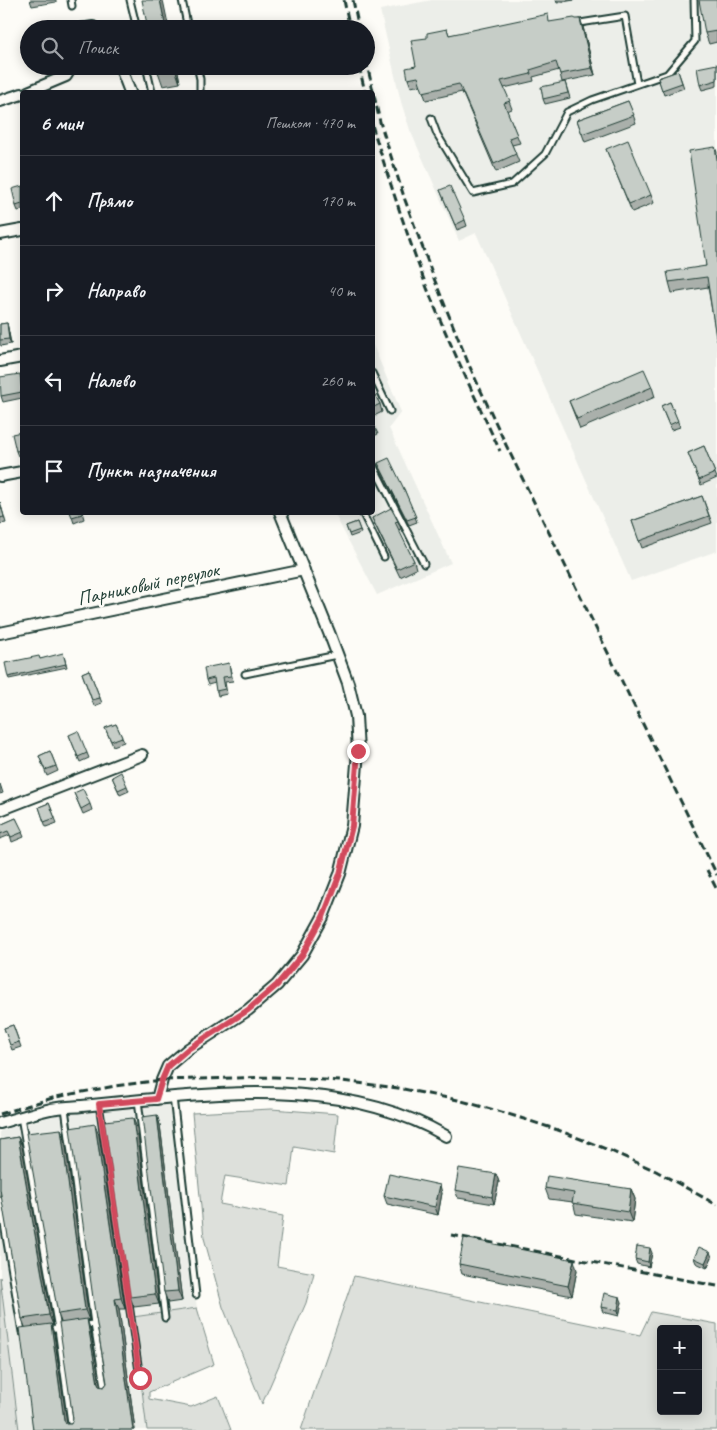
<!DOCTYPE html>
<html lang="ru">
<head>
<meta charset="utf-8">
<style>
  body { margin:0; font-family:Caveat,sans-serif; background:#242831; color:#f1f3f6 }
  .controls { position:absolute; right:15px; bottom:15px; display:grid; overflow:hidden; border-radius:5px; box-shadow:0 2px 12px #0003 }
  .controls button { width:45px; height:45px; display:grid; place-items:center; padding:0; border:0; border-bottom:1px solid #363941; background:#171b24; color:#f1f3f6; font:25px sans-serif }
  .stop { position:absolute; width:15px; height:15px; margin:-11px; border:4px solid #d1495b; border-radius:50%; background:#fff }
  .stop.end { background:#d1495b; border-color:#fff; box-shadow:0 1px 5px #0008 }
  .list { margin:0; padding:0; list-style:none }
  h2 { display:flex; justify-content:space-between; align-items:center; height:65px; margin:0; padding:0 20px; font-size:21px }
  h2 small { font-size:16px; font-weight:400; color:#9ea1a6 }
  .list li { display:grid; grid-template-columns:32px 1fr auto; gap:15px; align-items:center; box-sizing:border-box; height:90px; padding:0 20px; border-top:1px solid #363941 }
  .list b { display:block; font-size:19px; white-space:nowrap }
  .list em { font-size:16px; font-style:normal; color:#9ea1a6 }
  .icon { flex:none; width:28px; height:28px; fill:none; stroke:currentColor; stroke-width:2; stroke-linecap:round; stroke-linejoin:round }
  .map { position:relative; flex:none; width:717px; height:1430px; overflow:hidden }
  .search { position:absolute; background:#171b24; box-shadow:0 2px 12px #0003; left:20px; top:20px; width:355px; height:55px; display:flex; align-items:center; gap:12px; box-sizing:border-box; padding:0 18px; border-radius:28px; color:#9ea1a6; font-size:19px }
  .panel { position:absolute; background:#171b24; box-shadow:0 2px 12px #0003; left:20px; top:90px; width:355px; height:425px; border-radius:5px }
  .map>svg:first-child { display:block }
  .built { fill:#eceee9 }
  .green { fill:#dde0db; stroke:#7e8e88; fill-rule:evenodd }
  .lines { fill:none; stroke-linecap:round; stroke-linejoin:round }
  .service-casing { stroke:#1f3d34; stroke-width:9 }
  .minor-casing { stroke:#1f3d34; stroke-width:14 }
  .service { stroke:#fdfcf7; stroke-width:5 }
  .minor { stroke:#fdfcf7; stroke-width:10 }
  .rail { stroke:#1f3d34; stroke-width:3; stroke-dasharray:8 4; stroke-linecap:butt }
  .wall { fill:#aab0ab; stroke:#1f3d34 }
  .shaded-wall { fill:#8b908b; stroke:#1f3d34 }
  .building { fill:#c6cdc7; stroke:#1f3d34 }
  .route { stroke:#d1495b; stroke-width:6 }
  .labels { text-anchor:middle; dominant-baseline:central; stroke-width:5; stroke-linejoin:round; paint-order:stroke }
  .street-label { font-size:20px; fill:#1f3d34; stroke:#fdfcf7 }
</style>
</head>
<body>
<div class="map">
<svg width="717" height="1430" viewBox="0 0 717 1430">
  <rect width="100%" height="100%" fill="#fdfcf7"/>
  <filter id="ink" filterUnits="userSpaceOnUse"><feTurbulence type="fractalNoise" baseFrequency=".02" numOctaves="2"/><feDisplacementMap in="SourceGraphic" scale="10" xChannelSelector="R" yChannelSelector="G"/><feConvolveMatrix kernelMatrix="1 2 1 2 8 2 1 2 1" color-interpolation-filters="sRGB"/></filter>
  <g filter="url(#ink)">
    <!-- built -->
    <path class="built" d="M432 0H717V551L631 581 476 233 459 241 410 130 401 102 380 10Z
      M373 345 401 412 389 428 451 563 377 595 334 513 372 512Z
      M170 1104 197 1308 133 1317 147 1430H19L0 1277V1131L67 1112Z"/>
    <!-- green -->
    <path class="green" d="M271 1109 338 1114 334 1154 294 1147 289 1186 225 1176 220 1204 283 1216 277 1266 314 1273 306 1303 262 1404 223 1307 204 1238 192 1113Z
      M354 1276 640 1335 651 1312 717 1324V1430H301ZM661 1329H698V1411H661Z
      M0 1277 19 1430H0Z
      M197 1308 214 1364 149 1392V1399L191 1407 218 1396 231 1430H147L133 1317Z"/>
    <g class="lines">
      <defs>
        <path id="service" d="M71 0 72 6
          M130 0 137 29
          M182 0 188 29
          M580 23 625 16 637 84
          M146 66 152 92
          M197 66 200 79V92
          M431 118 437 134 473 193 512 184 545 154 567 112 592 100 667 74 695 41 694 0
          M372 373 390 411
          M372 463 424 564
          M362 512 384 557
          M245 674 337 655
          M173 1097 196 1295
          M138 1100 165 1318
          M99 1104 140 1378
          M65 1108 94 1324 83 1325
          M21 1117 58 1329 72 1430
          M0 1200 22 1332
          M94 1324 105 1392
          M46 1330 65 1328"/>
        <path id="minor" d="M80 29 93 27 95 29
          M120 66 130 92
          M28 92 66 76 72 66
          M0 101 22 94
          M0 234 22 230
          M0 361 22 357
          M0 476 22 472
          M0 633 304 570
          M0 810 142 755
          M157 1099 162 1080 168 1066 188 1049 248 1010 277 985 302 955 323 917 340 874 352 826 358 751 356 716 348 683 330 635 280 512
          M0 1123C17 1118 34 1113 51 1109 61 1107 72 1107 82 1106 102 1104 122 1102 142 1100 243 1090 355 1083 446 1136"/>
      </defs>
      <!-- service casing -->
      <use href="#service" class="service-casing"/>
      <!-- minor casing -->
      <use href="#minor" class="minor-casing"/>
      <!-- service -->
      <use href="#service" class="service"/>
      <!-- minor -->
      <use href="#minor" class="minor"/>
      <!-- rail -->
      <path class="rail" d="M344 0 350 29
        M353 0 359 29
        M366 60 380 122 405 200 435 281 469 365 506 445 717 875
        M359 66 365 92
        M372 125C389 180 407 235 427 288 449 343 475 397 500 451
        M707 870 717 890
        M0 1114 56 1097 115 1086 162 1080 274 1077 341 1081 398 1088 458 1100 505 1113 558 1130 611 1151 656 1171 717 1205
        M451 1235 717 1286"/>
    </g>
    <!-- wall -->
    <path class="wall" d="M30 0H56V2L32 6Z
      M556 0H574L557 3Z
      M717 0V42L709 44 705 33Z
      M580 19 583 27 595 75 562 82 559 70 533 77 534 81 504 88 512 109 507 111 520 143 512 145 519 162 496 172 462 92 426 100 421 85 411 87 408 79 416 66 427 38 447 29 449 35Z
      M717 65V86L702 90 700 85Z
      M156 66H177L180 83 163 86Z
      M678 71 684 88 664 95 658 78Z
      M565 82 570 98 545 104 543 99Z
      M628 101 636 123 585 142 577 120Z
      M715 147 717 152V341L708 287 672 293 669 282 706 266Z
      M606 149 651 195 654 203 632 212Z
      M22 186V210L18 211 16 206Z
      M440 190 465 220 467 226 457 230Z
      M7 323 8 328 11 344 1 346 0 344V324Z
      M20 374 22 382V398L3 402 1 396Z
      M652 387 655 397 580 429 569 401Z
      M372 390 380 404 382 412 372 417Z
      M670 402 680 427 671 430 661 406Z
      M372 422 378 434 372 437Z
      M22 434V455L18 456 16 451Z
      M704 446 717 478 701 485 688 453Z
      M378 463 404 489 417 522 409 525 380 468Z
      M702 496 712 523 642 548 632 521Z
      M0 502 6 523 0 524Z
      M39 512H47L39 515Z
      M82 512 84 519 74 523 72 517Z
      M372 518 398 521 401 529 398 530 414 561 416 569 400 577 375 525Z
      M357 522 361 533 350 537 346 526Z
      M64 656 67 667 9 679 8 677 40 659Z
      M229 663 230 668 233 681 225 682 227 694 218 696 215 683 208 685 206 680Z
      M89 670 102 703 94 706 82 673Z
      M116 724 124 742 113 746 105 728Z
      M69 735 87 753 89 758 80 762Z
      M50 751 58 771 47 776 39 756Z
      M112 777 127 786 129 791 120 795Z
      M0 784 3 793 0 794Z
      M74 793 90 804 92 810 83 814Z
      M49 803 57 823 46 827 39 807Z
      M16 818 24 837 12 842 10 835 0 839V825Z
      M13 1025 21 1047 12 1050 4 1028Z
      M157 1115 160 1125 182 1301 168 1303 164 1292Z
      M137 1128 159 1304 134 1307 130 1297Z
      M61 1129 65 1139 89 1320H87L90 1329 100 1386 103 1387 105 1386 107 1383 99 1135 125 1309H119L135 1430H33L25 1327 22 1319 2 1197 0 1195V1140L18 1137 22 1146 53 1325 51 1326 54 1334 67 1424H71L73 1419 61 1322 58 1314Z
      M496 1174 499 1182 494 1204 458 1198 455 1190Z
      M545 1188 631 1189 635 1199 632 1222 576 1214 573 1202 549 1199Z
      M442 1193 438 1215 387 1204 384 1196Z
      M652 1253 649 1267 637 1264 635 1259Z
      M712 1257 707 1268 696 1263 694 1258Z
      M459 1264 577 1270 572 1296 462 1274Z
      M622 1302 619 1316 603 1312 601 1307Z"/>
    <!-- shaded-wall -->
    <path class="shaded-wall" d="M160 0H163L169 29H166Z
      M580 19 583 27 595 75 592 68Z
      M174 66H177L180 83Z
      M7 323 8 328 11 344 9 339Z
      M157 1115 160 1125 182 1301 178 1291Z
      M133 1118 137 1128 159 1304 155 1294Z
      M95 1124 99 1135 125 1309 121 1298Z
      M61 1129 65 1139 89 1320 85 1310Z
      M18 1137 22 1146 53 1325 49 1315Z
      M496 1174 499 1182 494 1204 492 1197Z
      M440 1185 442 1193 438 1215 435 1207Z
      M631 1189 635 1199 632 1222 628 1212Z
      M650 1248 652 1253 649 1267 648 1262Z
      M710 1252 712 1257 707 1268 705 1263Z
      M574 1260 577 1270 572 1296 568 1286Z
      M620 1297 622 1302 619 1316 618 1310Z
      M115 1299 119 1309 135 1430H133Z
      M87 1319 90 1329 102 1394 98 1384Z
      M51 1324 54 1334 68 1430 64 1420Z"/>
    <!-- building -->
    <path class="building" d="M142 0H160L166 29H148Z
      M699 0H717V31L705 33Z
      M548 14 549 22 574 18 576 19H580L592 68 560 74 556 62 530 70 531 74 501 81 510 101 504 103 517 135 509 138 516 154 494 164 459 84 423 92 418 77 408 79 406 68 416 66 411 40 427 38V33L447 29 449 35Z
      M29 45V61L25 46Z
      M717 64V80L700 85 697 68Z
      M156 66H174L175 68 157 72Z
      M678 71 682 83 662 90 658 78Z
      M565 82 568 93 543 99 541 87Z
      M628 101 634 115 582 134 577 120Z
      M628 140 651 195 629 204 606 149Z
      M715 147 717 159V338H716L707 277 669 282 667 272 706 266 689 151Z
      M22 186V204L16 206 12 189Z
      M450 186 465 220 455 225 440 190Z
      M7 323 9 339 0 340V324Z
      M644 369 652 387 577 419 569 401Z
      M20 374 22 392 1 396 0 377Z
      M372 390 380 404 372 408Z
      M670 402 678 421 669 425 661 406Z
      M21 432 22 437V450L16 451 12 434Z
      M704 446 715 473 699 480 688 453Z
      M389 458 404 489 416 517 407 520 378 463Z
      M702 496 709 516 639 541 632 521Z
      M0 502 4 517 0 518Z
      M391 508 398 521 395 522 414 561 397 569 372 518Z
      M70 512H82V514L72 517Z
      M357 522 360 530 349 534 346 526Z
      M63 653 66 664 8 677 5 663 39 656 40 659Z
      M229 663 231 676 223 677 225 689 216 691 214 678 206 680 204 668Z
      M89 670 100 698 92 700 82 673Z
      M116 724 122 737 111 741 105 728Z
      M78 731 87 753 78 757 69 735Z
      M50 751 56 766 45 770 39 756Z
      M121 772 127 786 118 790 112 777Z
      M83 789 90 804 81 809 74 793Z
      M49 803 55 818 44 822 39 807Z
      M16 818 23 832 11 837 8 831 0 834V825Z
      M13 1025 19 1042 10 1045 4 1028Z
      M157 1115 178 1291 164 1292 142 1117Z
      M133 1118 155 1294 130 1297 104 1121Z
      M95 1124 121 1298 115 1299 133 1430H33L20 1328 51 1324 64 1420 66 1424H71L73 1419 59 1323 87 1319 98 1384 99 1386 103 1387 105 1386 107 1383 95 1313 70 1128Z
      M61 1129 85 1310 58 1314 26 1133Z
      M18 1137 49 1315 22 1319 0 1189V1140Z
      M459 1168 496 1174 492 1197 455 1190Z
      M389 1174 440 1185 435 1207 384 1196Z
      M547 1176 631 1189 628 1212 572 1203 574 1193 545 1188Z
      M464 1238 574 1260 568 1286 459 1264Z
      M637 1246 650 1248 648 1262 635 1259Z
      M699 1247 710 1252 705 1263 694 1258Z
      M604 1293 620 1297 618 1310 601 1307Z"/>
  </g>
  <g class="lines" filter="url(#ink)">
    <!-- route -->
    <path class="route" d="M140 1378 99 1104 156 1099 162 1080 168 1066 188 1049 248 1010 277 985 302 955 323 917 340 874 352 826 358 751"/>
  </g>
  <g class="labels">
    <!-- street labels -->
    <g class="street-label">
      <text transform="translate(148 584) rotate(-12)">Парниковый переулок</text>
    </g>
  </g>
</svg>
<div class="controls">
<button>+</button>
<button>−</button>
</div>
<div class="stop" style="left:140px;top:1378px"></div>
<div class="stop end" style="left:358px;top:751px"></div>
<div class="search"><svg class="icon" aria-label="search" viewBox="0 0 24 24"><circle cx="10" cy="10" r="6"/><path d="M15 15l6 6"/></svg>Поиск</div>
<section class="panel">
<h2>6 мин<small>Пешком · 470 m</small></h2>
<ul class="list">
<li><svg class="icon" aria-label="ahead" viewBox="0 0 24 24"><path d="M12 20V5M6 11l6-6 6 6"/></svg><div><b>Прямо</b></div><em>170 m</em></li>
<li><svg class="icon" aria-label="right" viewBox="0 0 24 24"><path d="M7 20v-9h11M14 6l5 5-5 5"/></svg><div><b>Направо</b></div><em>40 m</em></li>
<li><svg class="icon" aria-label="left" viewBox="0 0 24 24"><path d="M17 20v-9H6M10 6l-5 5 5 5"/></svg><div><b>Налево</b></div><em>260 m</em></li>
<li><svg class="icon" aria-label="arrive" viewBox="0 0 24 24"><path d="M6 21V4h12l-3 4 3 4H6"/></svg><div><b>Пункт назначения</b></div></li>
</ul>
</section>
</div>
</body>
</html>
